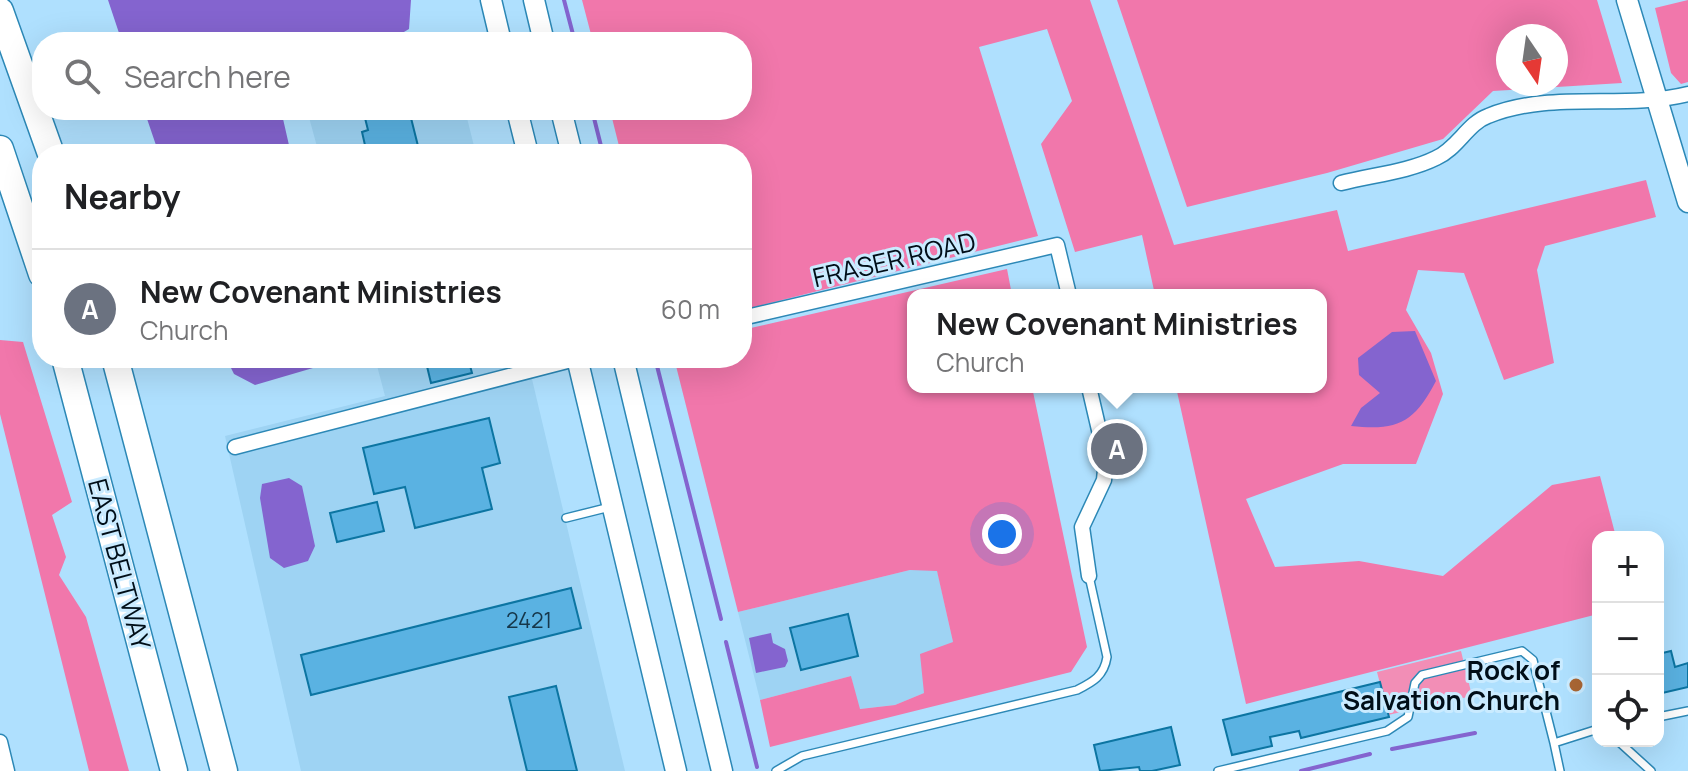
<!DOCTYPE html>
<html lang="en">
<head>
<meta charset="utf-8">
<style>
  body { margin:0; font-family:Manrope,sans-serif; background:#f2f2f2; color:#202124 }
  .controls { position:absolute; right:24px; bottom:24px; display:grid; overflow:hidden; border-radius:16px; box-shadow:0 8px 32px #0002 }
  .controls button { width:72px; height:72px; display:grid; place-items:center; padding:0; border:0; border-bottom:2px solid #e0e0e0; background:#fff; color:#202124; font:40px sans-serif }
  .compass { position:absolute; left:1496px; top:24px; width:72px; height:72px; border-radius:50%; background:#fff; box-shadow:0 8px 32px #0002; rotate:167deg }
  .you { position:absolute; left:1002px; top:534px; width:28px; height:28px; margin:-20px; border:6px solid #fff; border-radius:50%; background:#1a73e8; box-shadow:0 0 0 12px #1a73e833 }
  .badge { display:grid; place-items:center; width:52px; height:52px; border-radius:50%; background:#ea580c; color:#fff; font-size:26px; font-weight:700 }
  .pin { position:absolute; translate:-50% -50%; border:4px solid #fff; box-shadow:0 2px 8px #0006 }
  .popup { position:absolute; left:907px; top:289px; width:420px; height:104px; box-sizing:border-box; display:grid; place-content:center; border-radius:16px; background:#fff; filter:drop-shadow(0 2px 6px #0005); font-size:26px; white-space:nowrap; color:#757577 }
  .popup b { font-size:30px; color:#202124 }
  .popup::after { content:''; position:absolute; left:50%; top:100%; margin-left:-16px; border:16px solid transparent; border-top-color:#fff }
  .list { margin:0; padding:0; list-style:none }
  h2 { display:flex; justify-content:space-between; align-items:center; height:104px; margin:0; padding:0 32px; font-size:34px }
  h2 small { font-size:26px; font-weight:400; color:#757577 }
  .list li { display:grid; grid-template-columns:52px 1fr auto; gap:24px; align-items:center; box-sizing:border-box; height:120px; padding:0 32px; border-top:2px solid #e0e0e0 }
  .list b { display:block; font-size:30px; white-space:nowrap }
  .list p { margin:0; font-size:26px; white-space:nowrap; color:#757577 }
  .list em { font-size:26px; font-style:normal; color:#757577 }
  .icon { flex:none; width:44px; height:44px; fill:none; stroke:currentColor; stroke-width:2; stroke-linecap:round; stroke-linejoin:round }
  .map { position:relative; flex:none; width:1688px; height:771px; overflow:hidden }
  .search { position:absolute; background:#fff; box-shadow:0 8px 32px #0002; left:32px; top:32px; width:720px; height:88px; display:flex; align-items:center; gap:20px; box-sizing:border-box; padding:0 28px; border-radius:32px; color:#757577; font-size:30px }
  .panel { position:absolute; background:#fff; box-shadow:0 8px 32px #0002; left:32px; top:144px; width:720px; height:224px; border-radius:32px }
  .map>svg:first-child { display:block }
  .built { fill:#9ed3f3 }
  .green { fill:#f28eb6 }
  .forest { fill:#f177ab; fill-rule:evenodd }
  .water { fill:#8464cf }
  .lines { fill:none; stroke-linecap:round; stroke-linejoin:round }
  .stream { stroke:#8464cf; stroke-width:4 }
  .building { fill:#5ab2e2; stroke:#0c75a2; stroke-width:2 }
  .lane-casing { stroke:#2c88b6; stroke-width:10 }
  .street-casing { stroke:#2c88b6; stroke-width:17 }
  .secondary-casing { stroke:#2c88b6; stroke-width:23 }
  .highway-casing { stroke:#2c88b6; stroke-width:29 }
  .lane { stroke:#fff; stroke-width:7 }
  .street { stroke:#fff; stroke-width:14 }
  .secondary { stroke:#fff; stroke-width:20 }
  .highway { stroke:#fff; stroke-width:26 }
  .poi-dot { fill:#a96634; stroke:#caebff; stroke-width:3 }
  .labels { text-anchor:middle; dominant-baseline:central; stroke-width:6; stroke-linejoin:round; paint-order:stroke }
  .number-label { font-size:22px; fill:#16374a }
  .street-label { font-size:26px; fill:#000e18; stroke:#caebff }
  .poi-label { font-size:26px; font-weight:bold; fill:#000e18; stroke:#caebff; text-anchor:end }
</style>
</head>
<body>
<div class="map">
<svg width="1688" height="771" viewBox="0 0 1688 771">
  <rect width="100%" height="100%" fill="#afe0fe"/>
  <!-- built -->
  <path class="built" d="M307 110H465L476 154H319Z
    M375 358H527L625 771H301L225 436 385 396Z
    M910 570H937L953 642 924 693 895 705 859 709 851 676 760 700 738 612Z"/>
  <!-- green -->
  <path class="green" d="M1461 651 1472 696 1388 715 1377 672Z"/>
  <!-- forest -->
  <path class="forest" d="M582 0H1090L1174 245 1337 210 1348 251 1646 180 1656 217 1545 246 1537 270 1554 363 1504 380 1464 273 1418 270 1406 310 1431 353 1443 394 1416 464H1343L1246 499 1275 567 1359 561 1443 576 1552 485 1600 476 1616 537H1598V614L1246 704 1176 387H1321V295H1155L1142 235 1075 252 1041 144 1072 101 1047 29 979 47 1038 236 742 310V154H621L610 110H742V42H593Z
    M1117 0H1597L1622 83 1493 91 1443 139 1327 173 1187 207ZM1508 36H1556V84H1508Z
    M1688 0V82L1681 84 1671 73 1655 8Z
    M1007 269 1012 295H913V387H1032L1087 647 1071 672 770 747 760 700 851 676 860 709 895 705 924 693 920 654 953 642 937 571 910 570 738 612 674 358H742V330Z
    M0 340 23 342 72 502 52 515 66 557 59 575 86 617 129 771H89L0 414Z"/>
  <!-- water -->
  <path class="water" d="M108 0H411L409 29 387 42H122Z
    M144 110H281L291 154H159Z
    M1415 331 1436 381C1414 423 1398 431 1351 426L1361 408 1380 393 1359 375 1358 358 1392 332Z
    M226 358H331L330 363 255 385 234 374Z
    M289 478 302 486 315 546 308 561 284 568 270 558 260 498 262 484Z
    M771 633 773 643 785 649 788 661 785 667 756 673 749 638Z"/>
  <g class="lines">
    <!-- stream -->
    <path class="stream" d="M564 0 575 42
      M592 110 603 154
      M655 358 721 619
      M726 642 757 767
      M1392 749 1475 733
      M1301 771 1370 754"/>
  </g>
  <!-- building -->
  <path class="building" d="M363 110H409L420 154H367L362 132 368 130Z
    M425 358H468L472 373 431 383Z
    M489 418 500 463 482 468 492 509 415 528 405 487 374 494 363 448Z
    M377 502 384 531 337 542 330 513Z
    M571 588 581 628 311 695 301 655Z
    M848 614 858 656 801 670 790 628Z
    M1671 651 1675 667 1688 663V687L1658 694V654Z
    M1380 682 1389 717 1301 738 1299 731 1270 737 1272 746 1232 755 1223 720Z
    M556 686 577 771H527L509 697Z
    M1171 727 1180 765 1152 771H1140L1139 767 1100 771 1094 745Z"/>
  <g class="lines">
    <defs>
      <path id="lane" d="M566 518 610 507
        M1658 717 1688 711
        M1618 741 1651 771
        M1554 743 1560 771
        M776 771 802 756 1077 690C1093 682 1104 676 1107 657L1089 576
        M1218 771 1387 731 1408 717 1415 683 1422 675 1522 651 1533 660 1554 743 1598 729"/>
      <path id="street" d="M1341 183C1371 175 1408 172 1436 158 1457 149 1468 123 1488 116 1551 90 1624 110 1688 94
        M742 318 1057 245 1069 295
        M1089 387 1106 460 1104 480 1082 527 1089 576
        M235 447 579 358
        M0 742 7 771"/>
      <path id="secondary" d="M491 0 501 42
        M534 0 544 42
        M1627 0 1688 202
        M517 110 528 154
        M561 110 572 154
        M577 358 676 771
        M623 358 722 771"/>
      <path id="highway" d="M0 11 51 154
        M0 149 42 274
        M65 358 174 771
        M115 358 224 771"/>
    </defs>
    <!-- lane casing -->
    <use href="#lane" class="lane-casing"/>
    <!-- street casing -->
    <use href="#street" class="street-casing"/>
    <!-- secondary casing -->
    <use href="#secondary" class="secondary-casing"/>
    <!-- highway casing -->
    <use href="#highway" class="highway-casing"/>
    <!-- lane -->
    <use href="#lane" class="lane"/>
    <!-- street -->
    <use href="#street" class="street"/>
    <!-- secondary -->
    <use href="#secondary" class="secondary"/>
    <!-- highway -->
    <use href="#highway" class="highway"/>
  </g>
  <!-- markers -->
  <circle class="poi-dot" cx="1576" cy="685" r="8"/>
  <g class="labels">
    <!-- number labels -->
    <g class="number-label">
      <text x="529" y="620">2421</text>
    </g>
    <!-- street labels -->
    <g class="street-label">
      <text transform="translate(894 259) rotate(-13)">FRASER ROAD</text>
      <text transform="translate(120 564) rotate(75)">EAST BELTWAY</text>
    </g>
    <!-- poi labels -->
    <g class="poi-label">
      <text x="1560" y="670">Rock of<tspan x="1560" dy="30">Salvation Church</tspan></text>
    </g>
  </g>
</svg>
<div class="controls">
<button>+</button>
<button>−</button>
<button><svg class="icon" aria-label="locate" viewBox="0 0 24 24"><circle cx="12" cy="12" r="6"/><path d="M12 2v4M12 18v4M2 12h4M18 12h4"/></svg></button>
</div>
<svg class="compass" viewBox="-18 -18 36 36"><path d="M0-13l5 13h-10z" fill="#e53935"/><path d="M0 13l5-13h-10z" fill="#757577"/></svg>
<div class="you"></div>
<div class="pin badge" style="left:1117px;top:449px;background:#6b7280">A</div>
<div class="popup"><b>New Covenant Ministries</b>Church</div>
<div class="search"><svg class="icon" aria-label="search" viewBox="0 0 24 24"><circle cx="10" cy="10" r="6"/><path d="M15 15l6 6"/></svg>Search here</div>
<section class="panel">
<h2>Nearby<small></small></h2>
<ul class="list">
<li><span class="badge" style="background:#6b7280">A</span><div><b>New Covenant Ministries</b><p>Church</p></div><em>60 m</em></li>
</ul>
</section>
</div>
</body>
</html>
